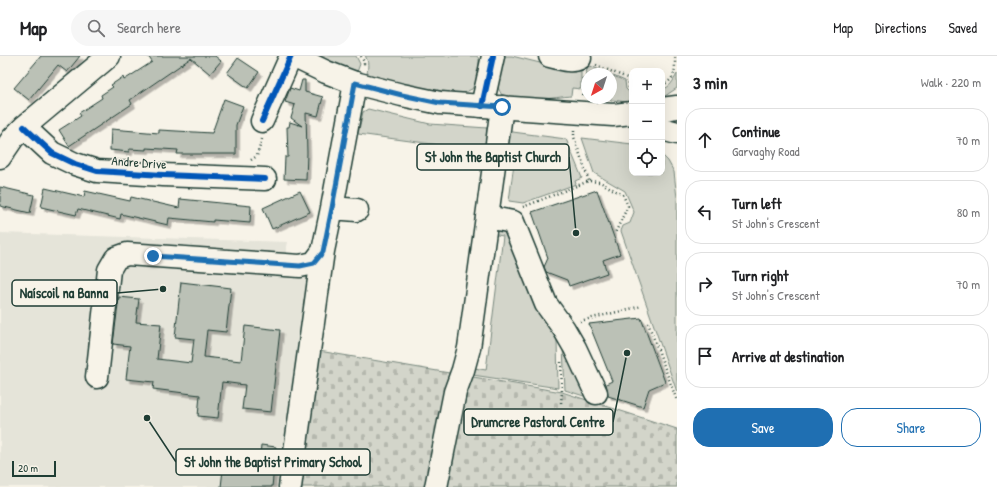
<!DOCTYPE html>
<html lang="en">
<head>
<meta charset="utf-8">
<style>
  body { margin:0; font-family:"Patrick Hand",sans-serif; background:#f6f6f6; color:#202124 }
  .controls { position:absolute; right:12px; top:12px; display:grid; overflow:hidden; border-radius:8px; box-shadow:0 4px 16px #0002 }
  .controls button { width:36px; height:36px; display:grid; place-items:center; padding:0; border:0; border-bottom:1px solid #e0e0e0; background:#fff; color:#202124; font:20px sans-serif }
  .compass { position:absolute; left:581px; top:12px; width:36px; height:36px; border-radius:50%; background:#fff; box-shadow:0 4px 16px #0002; rotate:219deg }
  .scale { position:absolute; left:12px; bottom:10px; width:44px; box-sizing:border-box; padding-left:4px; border:2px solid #1f3d34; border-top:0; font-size:11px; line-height:14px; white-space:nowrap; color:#1f3d34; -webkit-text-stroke:3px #f7f3e8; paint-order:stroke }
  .stop { position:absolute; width:12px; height:12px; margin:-9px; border:3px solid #1f6fb2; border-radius:50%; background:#fff }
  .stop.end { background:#1f6fb2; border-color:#fff; box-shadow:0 1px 4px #0008 }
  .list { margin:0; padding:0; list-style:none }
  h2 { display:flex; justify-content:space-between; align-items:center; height:52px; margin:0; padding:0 16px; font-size:17px }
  h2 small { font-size:13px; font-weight:400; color:#757577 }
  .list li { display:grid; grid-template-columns:26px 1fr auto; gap:12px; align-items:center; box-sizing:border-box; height:64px; margin:0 8px 8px; padding:0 8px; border:1px solid #e0e0e0; border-radius:16px }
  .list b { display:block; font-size:15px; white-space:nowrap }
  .list p { margin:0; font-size:13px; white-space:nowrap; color:#757577 }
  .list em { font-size:13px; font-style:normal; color:#757577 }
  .actions { display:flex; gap:8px; padding:12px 16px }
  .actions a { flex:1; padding:9px 0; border:1px solid #1f6fb2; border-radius:16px; text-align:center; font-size:14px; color:#1f6fb2 }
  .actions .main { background:#1f6fb2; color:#fff }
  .icon { flex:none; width:22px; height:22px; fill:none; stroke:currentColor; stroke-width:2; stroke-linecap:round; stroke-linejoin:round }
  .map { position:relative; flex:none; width:677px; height:431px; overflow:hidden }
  header { display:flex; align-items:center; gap:24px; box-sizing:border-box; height:56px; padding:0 20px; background:#fff; border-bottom:1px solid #e0e0e0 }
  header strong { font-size:19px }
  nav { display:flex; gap:22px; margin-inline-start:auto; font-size:14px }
  .search { width:280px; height:36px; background:#f6f6f6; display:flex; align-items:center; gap:10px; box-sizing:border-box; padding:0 14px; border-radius:22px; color:#757577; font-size:15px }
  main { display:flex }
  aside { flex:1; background:#fff }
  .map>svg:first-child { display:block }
  .built { fill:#e5e4d9 }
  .grass { fill:#d3d5ca; stroke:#79897f }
  .cemetery { fill:url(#cemetery-stones); stroke:#79897f }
  .building { fill:#bbc1b6; stroke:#1f3d34; filter:url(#shadow) }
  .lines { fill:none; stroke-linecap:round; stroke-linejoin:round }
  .minor-casing { stroke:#1f3d34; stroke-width:25 }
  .major-casing { stroke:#1f3d34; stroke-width:25 }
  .path { stroke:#1f3d34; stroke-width:2.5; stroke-dasharray:1 3; stroke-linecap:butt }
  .minor { stroke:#f7f3e8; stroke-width:22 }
  .major { stroke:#f7f3e8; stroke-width:22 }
  .cycleway-casing { stroke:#f7f3e8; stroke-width:8 }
  .cycleway { stroke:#0057b8; stroke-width:6 }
  .route { stroke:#1f6fb2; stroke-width:5 }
  .labels { text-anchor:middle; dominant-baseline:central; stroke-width:3; stroke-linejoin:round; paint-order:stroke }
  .street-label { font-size:13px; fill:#1f3d34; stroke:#f7f3e8 }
  .leader { fill:none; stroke:#1f3d34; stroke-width:1.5 }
  .callout-dot { fill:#1f3d34; stroke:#f7f3e8; stroke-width:1.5 }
  .callout { fill:#f7f3e8; stroke:#1f3d34; stroke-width:1.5 }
  .callout-label { font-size:14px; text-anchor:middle; font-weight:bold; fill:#1f3d34 }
</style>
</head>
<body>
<header>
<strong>Map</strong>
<div class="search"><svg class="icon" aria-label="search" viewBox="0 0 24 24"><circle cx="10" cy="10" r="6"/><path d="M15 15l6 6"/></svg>Search here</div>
<nav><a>Map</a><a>Directions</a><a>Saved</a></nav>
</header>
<main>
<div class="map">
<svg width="677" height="431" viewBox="0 0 677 431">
  <defs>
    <pattern id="cemetery-stones" width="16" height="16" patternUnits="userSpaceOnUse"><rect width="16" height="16" fill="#d3d5ca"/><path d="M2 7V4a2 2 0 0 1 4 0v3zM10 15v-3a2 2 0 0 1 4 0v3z" fill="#b5b8ae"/></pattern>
    <filter id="shadow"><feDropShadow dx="3.5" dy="3.5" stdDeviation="0" flood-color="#0004"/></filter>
  </defs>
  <rect width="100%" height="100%" fill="#f7f3e8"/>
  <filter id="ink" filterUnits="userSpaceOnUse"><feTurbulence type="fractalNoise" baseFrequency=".025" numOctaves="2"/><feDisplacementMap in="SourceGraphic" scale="8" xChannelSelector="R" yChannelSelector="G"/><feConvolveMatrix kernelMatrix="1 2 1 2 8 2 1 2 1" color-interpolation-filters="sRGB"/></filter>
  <g filter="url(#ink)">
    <!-- built -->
    <path class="built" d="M0 177 288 186 283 208 312 221 284 431H0Z"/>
    <!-- grass -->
    <path class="grass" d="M318 0H356L360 8 357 16Z
      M365 0H477L479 3V20L472 33 461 38 399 28 367 18C368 12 369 5 365 0Z
      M503 0H512L572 15 581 9V33L572 32 571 40C558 41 515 48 505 42 499 37 497 29 495 22Z
      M588 9 609 18H587V40H585V22Z
      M677 18V32L662 42V33C670 32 673 25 677 18Z
      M611 19 625 25 626 33 632 39V46H626L599 42H611Z
      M368 53 430 68 487 72 485 95 358 78 363 56Z
      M505 75 566 83 582 122 575 125 576 128 523 147 509 145 515 100 502 97Z
      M582 82 632 88V117H662V99L668 105 674 116 677 142V336L621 175 623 170 630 167 634 156 625 135 594 117Z
      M505 172 545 265 557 284 558 332 473 319 474 312 486 314 503 180 492 178 493 173Z
      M563 291 587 341 565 334Z"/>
    <!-- cemetery -->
    <path class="cemetery" d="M313 294 562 336 677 373V431H284Z"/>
    <!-- building -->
    <path class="building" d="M41 0H80L67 16 58 9 29 44 14 32Z
      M148 0H215L221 5 210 18 191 2 130 44 132 48 69 90 59 74 81 60 79 57 102 42 101 39 113 31 111 29 123 21 124 24 152 6Z
      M238 2 259 16 248 32 227 17Z
      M302 24H305V36L323 41 318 60 306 57 307 97 306 124 284 123 285 101H288L287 71H289L290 66 302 70 291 62 295 49 285 46 290 32 299 35Z
      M224 43 243 50 236 69V98H177L178 94 146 92V94L129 93V96L110 94 111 73 159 77V74L212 77Z
      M0 131 34 139 30 157 0 150Z
      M45 132 84 141 85 135 130 145 131 141 179 152 180 143 251 150 250 167 213 164V166L169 162 168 169 121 158 120 163 78 153 76 159 41 151Z
      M597 134 620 198 603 204 607 217 569 230 567 224 546 216 544 211 548 202 532 156Z
      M300 135 310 156 272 173 263 152Z
      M181 226 231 232 226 276 207 274 204 301 241 305 245 270 280 274 271 356 242 353 245 329 222 326 218 362 198 360 200 339 153 333 154 326 126 323 130 290 113 288 119 241 139 243 136 266 161 268 157 303 191 307 194 283 175 281Z
      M641 262 665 326 649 333 643 351 608 340 607 332 606 328 612 325 589 268Z
      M261 389 276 391 272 431H221L225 396 260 399Z"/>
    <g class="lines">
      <defs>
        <path id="minor" d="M550 0C559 2 571 7 580 2
          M482 50 493 0
          M262 65 291 0
          M24 71 52 97 75 108 97 115 163 119 265 123
          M0 101 13 82 24 71 109 0
          M332 152 357 154
          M487 161 513 166 546 248 564 273 575 292 596 337
          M97 321 109 214 116 202 127 198 300 210 314 207 323 195 332 152 355 27
          M290 431 323 195
          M436 431 455 336 463 314 469 292 502 51"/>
        <path id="major" d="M293 0 326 16 355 27 402 39 440 47 613 59 632 57
          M662 53 677 51
          M662 73 677 77"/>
      </defs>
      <!-- minor casing -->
      <use href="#minor" class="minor-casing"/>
      <!-- major casing -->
      <use href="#major" class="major-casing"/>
      <!-- path -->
      <path class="path" d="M361 0 364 6V10
        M596 9 632 24
        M630 23 628 30 632 35
        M662 29C676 24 675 13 675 0
        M583 39V20
        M574 74V81L589 125
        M251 104 257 100 262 83
        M523 151 589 125 600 126 623 139 628 150 615 177
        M580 265 642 250
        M648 267 677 345
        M561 347 562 336 561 306"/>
      <!-- minor -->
      <use href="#minor" class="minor"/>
      <!-- major -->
      <use href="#major" class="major"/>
      <defs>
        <path id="cycleway" d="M482 50 493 0
          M262 65 291 0
          M24 71 52 97 75 108 97 115 163 119 265 123"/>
      </defs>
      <!-- cycleway casing -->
      <use href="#cycleway" class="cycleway-casing"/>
      <!-- cycleway -->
      <use href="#cycleway" class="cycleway"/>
    </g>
  </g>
  <g class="lines" filter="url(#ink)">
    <!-- route -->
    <path class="route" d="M153 200 300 210 314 207 323 196 332 152 355 27 402 39 440 47 502 51"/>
  </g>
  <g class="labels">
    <!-- street labels -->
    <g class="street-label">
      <text transform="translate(139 106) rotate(4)">Andre Drive</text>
    </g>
  </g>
  <!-- callouts -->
  <path class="leader" d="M576 177L569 101M163 233L117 237M627 297L613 366M147 362L176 406"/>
  <g class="callout-dot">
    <circle cx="576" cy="177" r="4"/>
    <circle cx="163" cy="233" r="4"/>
    <circle cx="627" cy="297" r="4"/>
    <circle cx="147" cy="362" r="4"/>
  </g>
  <g class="callout">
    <rect x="417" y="88" width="152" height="26" rx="4"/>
    <rect x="12" y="224" width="105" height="26" rx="4"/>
    <rect x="464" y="353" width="149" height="26" rx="4"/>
    <rect x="176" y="393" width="194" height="26" rx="4"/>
  </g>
  <g class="callout-label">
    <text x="493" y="106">St John the Baptist Church</text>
    <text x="64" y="242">Naíscoil na Banna</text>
    <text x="538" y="371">Drumcree Pastoral Centre</text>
    <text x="273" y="411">St John the Baptist Primary School</text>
  </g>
</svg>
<div class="controls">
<button>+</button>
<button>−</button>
<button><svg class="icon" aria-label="locate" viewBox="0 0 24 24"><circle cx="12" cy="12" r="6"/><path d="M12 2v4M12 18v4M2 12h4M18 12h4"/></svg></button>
</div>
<svg class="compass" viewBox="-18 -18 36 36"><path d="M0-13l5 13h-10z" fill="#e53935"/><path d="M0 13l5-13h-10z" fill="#757577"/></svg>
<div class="scale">20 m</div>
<div class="stop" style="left:502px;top:51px"></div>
<div class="stop end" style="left:153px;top:200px"></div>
</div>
<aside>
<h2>3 min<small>Walk · 220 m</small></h2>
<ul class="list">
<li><svg class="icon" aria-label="ahead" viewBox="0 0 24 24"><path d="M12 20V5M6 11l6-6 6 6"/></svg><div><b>Continue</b><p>Garvaghy Road</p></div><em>70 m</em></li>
<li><svg class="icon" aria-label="left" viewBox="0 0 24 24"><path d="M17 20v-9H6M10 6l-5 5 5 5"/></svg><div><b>Turn left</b><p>St John's Crescent</p></div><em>80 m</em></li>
<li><svg class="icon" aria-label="right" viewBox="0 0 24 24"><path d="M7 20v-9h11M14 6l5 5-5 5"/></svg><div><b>Turn right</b><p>St John's Crescent</p></div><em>70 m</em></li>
<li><svg class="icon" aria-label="arrive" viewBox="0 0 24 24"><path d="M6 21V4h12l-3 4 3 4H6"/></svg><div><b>Arrive at destination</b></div></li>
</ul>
<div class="actions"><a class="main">Save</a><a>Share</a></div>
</aside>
</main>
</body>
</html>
